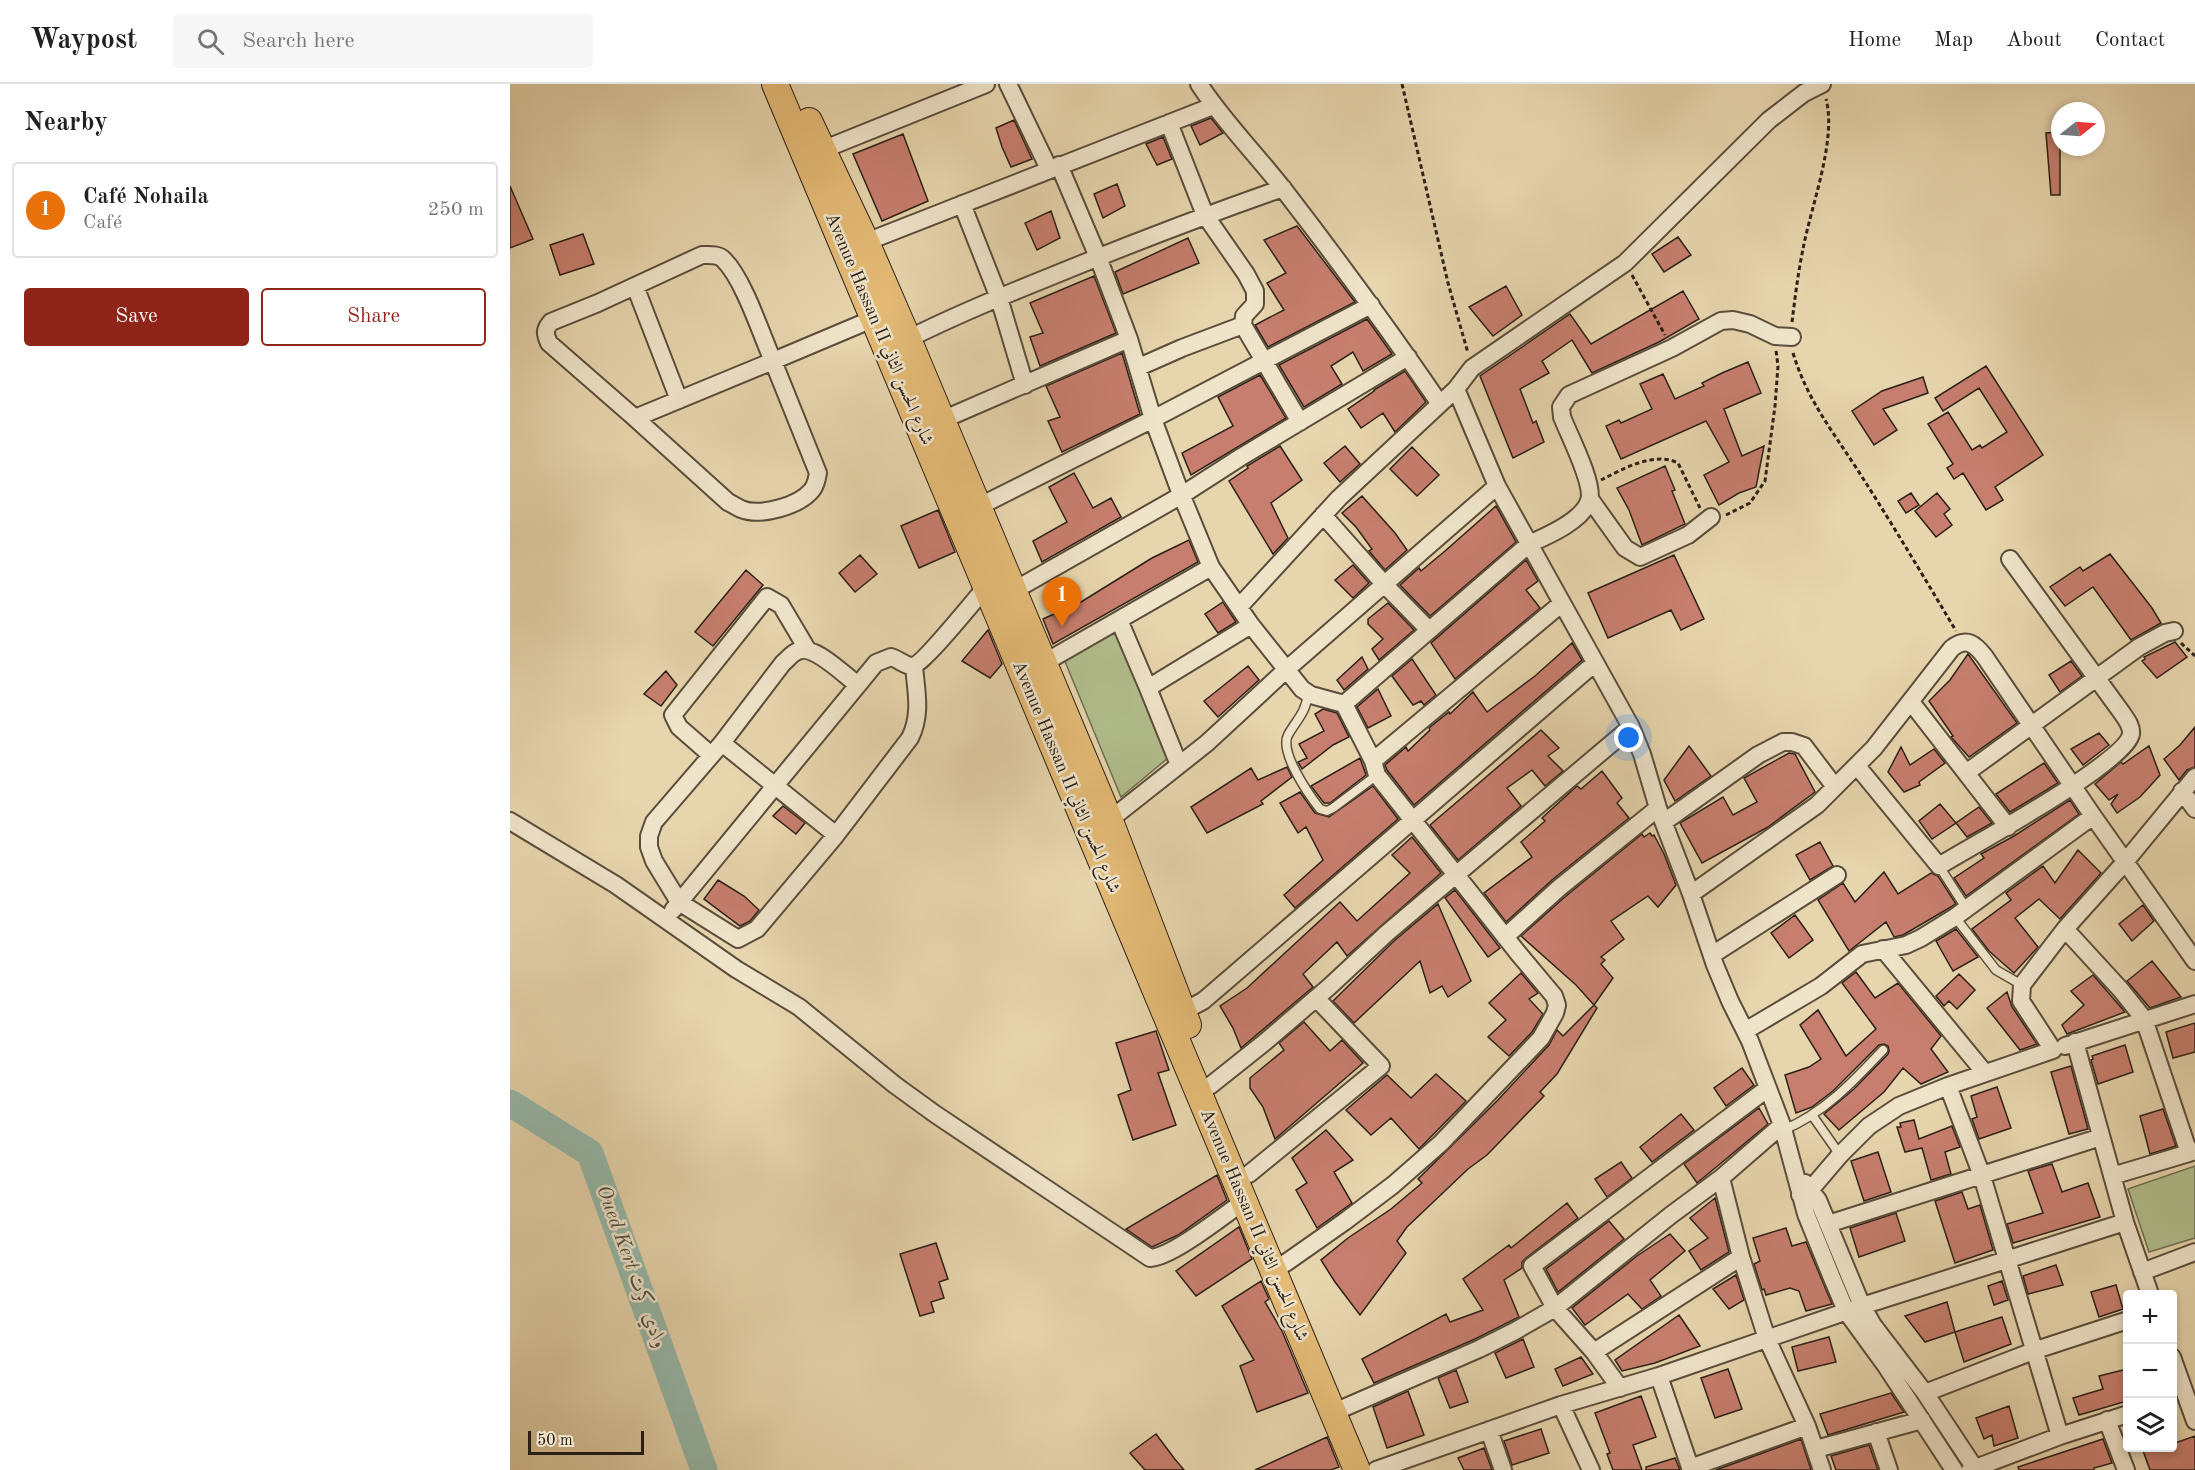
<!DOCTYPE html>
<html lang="en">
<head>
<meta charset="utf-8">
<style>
  body { margin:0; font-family:"Old Standard TT",Amiri,serif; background:#f6f6f6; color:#202124 }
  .controls { position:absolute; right:18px; bottom:18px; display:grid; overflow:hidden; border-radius:6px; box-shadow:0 3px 9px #0003 }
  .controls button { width:54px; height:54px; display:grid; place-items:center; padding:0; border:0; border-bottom:2px solid #e0e0e0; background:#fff; color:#202124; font:30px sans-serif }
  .compass { position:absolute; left:1541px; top:18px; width:54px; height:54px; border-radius:50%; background:#fff; box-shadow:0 3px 9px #0003; rotate:73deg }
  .scale { position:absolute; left:18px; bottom:15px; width:116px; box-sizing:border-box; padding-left:6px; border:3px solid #2c2016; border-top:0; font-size:16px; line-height:21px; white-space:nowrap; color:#2c2016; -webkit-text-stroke:4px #efe4ca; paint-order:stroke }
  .you { position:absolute; left:1119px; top:654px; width:21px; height:21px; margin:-15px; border:4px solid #fff; border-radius:50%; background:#1a73e8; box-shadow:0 0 0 9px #1a73e833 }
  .badge { display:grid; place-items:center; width:39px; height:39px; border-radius:50%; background:#8f2418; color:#fff; font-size:20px; font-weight:700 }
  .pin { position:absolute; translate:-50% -50px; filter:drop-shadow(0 2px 3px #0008) }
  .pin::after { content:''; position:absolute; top:32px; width:21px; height:18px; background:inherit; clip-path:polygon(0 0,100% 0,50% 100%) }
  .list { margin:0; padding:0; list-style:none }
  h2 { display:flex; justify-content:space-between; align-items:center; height:78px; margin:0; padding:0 24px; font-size:26px }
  h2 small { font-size:20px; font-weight:400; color:#757577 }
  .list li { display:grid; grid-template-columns:39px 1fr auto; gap:18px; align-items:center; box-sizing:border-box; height:96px; margin:0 12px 12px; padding:0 12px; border:2px solid #e0e0e0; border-radius:6px }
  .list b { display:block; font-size:22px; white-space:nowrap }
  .list p { margin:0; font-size:20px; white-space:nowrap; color:#757577 }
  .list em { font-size:20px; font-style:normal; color:#757577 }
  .actions { display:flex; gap:12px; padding:18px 24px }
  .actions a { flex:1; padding:14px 0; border:2px solid #8f2418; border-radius:6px; text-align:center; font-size:21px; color:#8f2418 }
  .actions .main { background:#8f2418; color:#fff }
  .icon { flex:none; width:33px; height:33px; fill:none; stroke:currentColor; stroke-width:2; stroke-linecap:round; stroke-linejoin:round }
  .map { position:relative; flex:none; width:1685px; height:1386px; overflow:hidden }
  header { display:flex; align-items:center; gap:36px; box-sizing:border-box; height:84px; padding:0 30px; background:#fff; border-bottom:2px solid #e0e0e0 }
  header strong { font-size:28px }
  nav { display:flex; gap:33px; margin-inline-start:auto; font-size:21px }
  .search { width:420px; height:54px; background:#f6f6f6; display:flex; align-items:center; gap:15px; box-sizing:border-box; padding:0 21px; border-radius:6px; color:#757577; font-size:22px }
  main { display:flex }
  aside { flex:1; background:#fff }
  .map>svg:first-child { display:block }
  .green { fill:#b2be8d; stroke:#6f6f52; stroke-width:1.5 }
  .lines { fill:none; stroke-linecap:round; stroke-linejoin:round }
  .river { stroke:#97b9ab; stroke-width:27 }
  .building { fill:#c77e6e; stroke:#2c2016; stroke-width:1.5 }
  .service-casing { stroke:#5b4d3c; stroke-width:11 }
  .minor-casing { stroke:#5b4d3c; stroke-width:20 }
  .primary-casing { stroke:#2c2016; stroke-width:28 }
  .path { stroke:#2c2016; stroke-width:3; stroke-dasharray:4.5 3; stroke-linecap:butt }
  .service { stroke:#efe4ca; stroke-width:8 }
  .minor { stroke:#efe4ca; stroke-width:16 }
  .primary { stroke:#e4ba76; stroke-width:26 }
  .labels { text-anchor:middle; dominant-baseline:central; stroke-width:5; stroke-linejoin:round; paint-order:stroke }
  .street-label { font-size:18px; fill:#2c2016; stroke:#efe4ca }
  .water-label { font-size:20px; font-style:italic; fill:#4c4e43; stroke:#efe4ca }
</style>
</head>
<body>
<header>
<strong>Waypost</strong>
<div class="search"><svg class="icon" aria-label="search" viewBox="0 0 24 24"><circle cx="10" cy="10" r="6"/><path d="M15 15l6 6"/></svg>Search here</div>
<nav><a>Home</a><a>Map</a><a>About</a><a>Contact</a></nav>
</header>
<main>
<aside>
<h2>Nearby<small></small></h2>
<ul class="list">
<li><span class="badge" style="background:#e8710a">1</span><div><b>Café Nohaila</b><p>Café</p></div><em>250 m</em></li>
</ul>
<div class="actions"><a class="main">Save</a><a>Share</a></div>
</aside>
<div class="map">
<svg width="1685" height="1386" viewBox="0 0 1685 1386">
  <rect width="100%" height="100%" fill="#e7d5ad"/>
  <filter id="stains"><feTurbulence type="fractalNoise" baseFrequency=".00333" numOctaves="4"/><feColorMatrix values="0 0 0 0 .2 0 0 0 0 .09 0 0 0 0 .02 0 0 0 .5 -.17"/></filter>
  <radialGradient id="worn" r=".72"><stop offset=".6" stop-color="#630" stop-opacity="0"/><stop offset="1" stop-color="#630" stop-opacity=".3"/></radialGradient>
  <!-- green -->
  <path class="green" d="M606 543 658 674 611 713 554 575Z
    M1685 1082V1154L1639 1168 1618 1105Z"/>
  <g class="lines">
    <!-- river -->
    <path class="river" d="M0 1019 80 1069 194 1386"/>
  </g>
  <!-- building -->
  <path class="building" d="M701 34 713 49 690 61 681 42Z
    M504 36 522 75 501 83 492 63 486 44Z
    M1550 48V111H1541L1536 49Z
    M393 50 418 117 372 137 343 70Z
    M653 53 662 75 647 81 636 60Z
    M607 100 615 122 593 134 584 110Z
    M0 102 23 155 0 164Z
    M541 127 550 154 527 166 515 139Z
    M787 142 845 218 758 263 745 241 774 226 757 199 776 189 754 156Z
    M73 150 84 180 50 191 40 161Z
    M1168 153 1181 171 1154 188 1142 170Z
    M678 154 689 179 613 210 605 188Z
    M584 192 606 249 530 282 520 253 533 249 520 219Z
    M996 202 1012 231 983 252 959 223Z
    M1173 207 1189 235 1149 258 1082 289 1062 256 1032 277 1039 289 1010 305 1023 339 1026 337 1034 358 1003 374 970 292 1060 230 1081 260Z
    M857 235 882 270 853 287 843 268 821 282 832 300 794 323 769 281Z
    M612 269 630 330 552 368 538 337 550 333 536 302Z
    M1238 278 1251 309 1214 325 1232 372 1254 362 1246 403 1229 409 1209 421 1194 391 1219 378 1196 337 1111 375 1096 342 1109 336 1111 339 1142 325 1130 300 1153 290 1165 315 1194 302 1192 299 1212 289Z
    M1476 282 1533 371 1485 403 1493 416 1476 426 1453 389 1444 395 1437 384 1443 380 1418 340 1438 328 1462 366 1470 361 1472 364 1497 348 1469 304 1433 327 1425 314Z
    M895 287 916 318 885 348 873 329 851 344 838 325 864 307V306Z
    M750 291 776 334 681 391 672 369 723 342 708 313Z
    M1413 293 1418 309 1373 325 1387 346 1364 361 1342 327 1372 307Z
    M770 362 792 396 761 419 778 454 763 470 719 397 738 384 737 382Z
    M835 362 850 380 830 398 814 379Z
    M902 363 929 391 907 412 880 385Z
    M1155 382 1165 406 1162 407 1175 440 1132 461 1119 426 1107 404Z
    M564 389 583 424 601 414 611 433 532 478 523 457 557 438 539 403Z
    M1401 409 1409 421 1396 429 1388 417Z
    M1427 409 1440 425 1434 430 1442 441 1426 453 1405 427Z
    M852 412 885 449 897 466 875 486 859 467 862 465 846 443 832 429Z
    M986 422 1006 458 920 532 890 501 909 484 911 487 935 467Z
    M428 426 445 468 409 484 391 442Z
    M679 456 688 478 543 560 533 535 571 518 642 474Z
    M1600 470 1642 524 1651 539 1621 556 1583 503 1555 522 1540 503 1570 483 1573 487Z
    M350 471 367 490 345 508 329 489Z
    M1164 471 1194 535 1171 546 1161 526 1098 554 1078 509Z
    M1016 476 1028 497 1016 506 1030 524 945 595 921 559Z
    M843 481 859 499 843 514 825 496Z
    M236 486 253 501 203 562 185 548Z
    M713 518 726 538 708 549 695 530Z
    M878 519 904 546 869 576 862 565 873 555 858 540V535Z
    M478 546 492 580 480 594 452 577Z
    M1665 558 1677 573 1647 594 1632 577 1635 575 1634 573Z
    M1062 559 1072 576 904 721 877 686 875 681 896 663 898 667 920 646 919 644 939 628 940 630 963 608 977 628 1025 592Z
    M1458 570 1507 639 1459 673 1441 653 1443 652 1419 617 1440 596Z
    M852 573 858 585 834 606 827 596Z
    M902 575 926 611 914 621 911 617 903 621 882 592Z
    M1561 577 1572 592 1550 608 1539 591Z
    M738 582 749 596 708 633 694 617Z
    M156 587 167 601 151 622 134 610Z
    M868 605 881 632 858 644 847 623Z
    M813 625 827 629 839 653 823 661 792 685 788 678 797 674 789 660 814 647 805 630Z
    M1685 643V683L1677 686 1669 696 1654 675 1670 661Z
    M1031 646 1049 664 1038 672 1053 687 1035 702 1022 686 997 704 1011 722 948 776 920 741Z
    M1589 649 1599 661 1573 681 1561 665Z
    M1179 662 1201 692 1165 717 1154 696Z
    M1639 662 1650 691 1630 713 1607 729 1601 720 1608 710 1599 716 1585 700 1611 678 1613 680Z
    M1391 663 1400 681 1424 665 1435 679 1409 698 1410 701 1394 708 1378 688Z
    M1279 669 1285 670 1305 708 1258 743 1192 779 1170 739 1213 713 1223 731 1247 718 1234 694Z
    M850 674 856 691 820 719H814L801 702Z
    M1534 679 1548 699 1500 728 1486 710Z
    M777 683 782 693 751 717 753 720 697 749 681 723 741 684 748 696Z
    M1092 687 1112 714 1107 719 1119 734 1042 796 996 838 974 809 1022 773 1011 758 1035 737 1032 734 1067 702 1071 705Z
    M863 702 888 735 785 824 774 811 813 776 796 743 788 749 770 719 790 708 805 729 819 733Z
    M1560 716 1569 730 1456 812 1444 794 1474 774 1471 770 1504 752Z
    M1430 720 1446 739 1422 755 1409 737Z
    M273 722 295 739 286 750 263 732Z
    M1469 723 1482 739 1457 753 1446 739Z
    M1140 749 1142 752 1144 751 1154 770 1166 801 1148 823 1138 812 1101 837 1114 855 1091 873 1095 876 1091 880 1103 894 1084 921 1066 901 1011 852 1056 812 1132 750 1134 753Z
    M902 753 931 789 837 872 827 858 793 890 803 903 731 964 723 944 710 922 737 904 830 818 847 837 900 789 882 771Z
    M1310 758 1323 782 1300 796 1286 771Z
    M1568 766 1591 789 1550 835 1529 815 1505 834 1528 863 1504 889 1479 867 1462 845 1501 816 1496 809 1533 782 1545 799Z
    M1374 788 1388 810 1421 789 1428 792 1446 820 1393 851 1384 853 1376 838 1339 867 1308 816 1333 799 1345 818Z
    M208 796 234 812 249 826 240 837 230 842 194 815Z
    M945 806 990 864 978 873 935 814Z
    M928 820 961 897 938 913 932 902 920 909 910 877 844 939 823 917 884 857Z
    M1633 821 1644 837 1622 857 1609 840Z
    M1285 831 1303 856 1279 874 1261 849Z
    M1446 845 1468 873 1443 887 1426 857Z
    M1642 877 1671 913 1640 924 1617 897Z
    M1346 888 1365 914 1388 899 1431 952 1421 965 1438 988 1411 1000 1393 984 1374 1008 1329 1046 1314 1030 1344 1005 1378 970 1379 967 1378 962 1374 960 1369 961 1323 1007 1302 1023 1286 1029 1275 991 1299 983 1311 975 1290 941 1308 926 1336 972 1366 945 1332 899Z
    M1011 889 1028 909 1019 915 1033 930 1022 948 999 972 978 953 996 936 979 919Z
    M1449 890 1465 906 1447 925 1439 917 1434 922 1426 912Z
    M1583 891 1615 928 1557 950 1552 941 1574 921 1561 907Z
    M1497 908 1502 923 1527 960 1510 966 1477 924Z
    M1084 921 1087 924 1047 990 1030 1008 1034 1012 977 1071 958 1085 897 1143 887 1157 896 1169 850 1231 825 1198 811 1176 838 1154 881 1125 912 1099 908 1095 987 1017 1039 961 1047 946 1053 952Z
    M794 938 820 967 832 956 853 979 765 1055 753 1023 740 1004V994L774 966 769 959Z
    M1685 939V968L1663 974 1656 948Z
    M646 947 659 986 648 989 666 1041 623 1056 608 1011 621 1006 606 959Z
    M1615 961 1623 988 1588 1000 1581 976 1583 975 1582 972Z
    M1561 982 1578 1045 1559 1050 1541 988Z
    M1232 984 1244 1001 1216 1022 1204 1004Z
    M926 990 956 1017 909 1065 881 1034 861 1051 836 1026 877 991 901 1014Z
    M1487 1003 1501 1044 1469 1055 1462 1035 1467 1033 1461 1012Z
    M1249 1024 1258 1040 1187 1099 1174 1080Z
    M1653 1025 1666 1062 1640 1070 1630 1032Z
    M1171 1030 1184 1046 1142 1078 1130 1063Z
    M1404 1036 1409 1055 1442 1042 1450 1063 1435 1068 1441 1090 1421 1096 1412 1064 1395 1068 1387 1043H1391L1390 1039Z
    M816 1046 843 1076 824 1088 842 1119 807 1144 786 1106 797 1099 782 1074Z
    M1368 1068 1381 1108 1354 1117 1341 1077Z
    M1111 1078 1122 1094 1097 1113 1085 1095Z
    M1542 1080 1552 1108 1578 1099 1590 1133 1503 1159 1497 1140 1533 1129 1518 1087Z
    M707 1091 717 1116 668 1151 642 1163 616 1145Z
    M1452 1108 1458 1125 1470 1121 1483 1166 1445 1179 1425 1117Z
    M1205 1114 1219 1168 1191 1186 1179 1167 1198 1154 1180 1134Z
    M1057 1119 1068 1134 1016 1174 1012 1178V1184L994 1196 1009 1233 965 1255 864 1299 852 1275 936 1230 940 1238 973 1226 953 1195 999 1161 1001 1164Z
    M1386 1129 1395 1157 1349 1173 1340 1144Z
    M1099 1137 1114 1155 1048 1208 1036 1185Z
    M729 1143 742 1175 686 1212 666 1187Z
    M1276 1144 1282 1162 1296 1158 1322 1220 1296 1227 1289 1207 1280 1204 1256 1211 1254 1205 1252 1206 1244 1180 1250 1177 1243 1154Z
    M1160 1150 1175 1167 1140 1196 1151 1212 1132 1225 1118 1210 1075 1241 1062 1224 1127 1172Z
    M426 1159 438 1195 429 1198 434 1214 421 1218 424 1228 410 1232 390 1170Z
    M1546 1181 1553 1201 1518 1210 1513 1192Z
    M1226 1191 1234 1216 1219 1225 1203 1205Z
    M751 1197 759 1215 755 1218 772 1247 798 1309 747 1328 730 1282 744 1276 712 1222Z
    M1492 1197 1498 1216 1484 1221 1478 1202Z
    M1606 1201 1613 1225 1589 1233 1581 1208Z
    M1437 1218 1445 1248 1415 1258 1395 1232Z
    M1169 1231 1190 1262 1145 1279 1112 1287 1105 1276Z
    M1492 1233 1501 1260 1454 1278 1445 1248Z
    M1319 1253 1326 1278 1288 1287 1282 1263Z
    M1013 1255 1024 1283 996 1294 985 1269Z
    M1071 1273 1083 1290 1053 1302 1045 1285Z
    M1218 1285 1232 1325 1205 1334 1191 1294Z
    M1617 1285V1317L1569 1331 1563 1314 1593 1305 1589 1292Z
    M946 1286 958 1318 940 1324 928 1294Z
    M898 1307 914 1351 877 1364 863 1323Z
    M1381 1309 1394 1328 1318 1351 1310 1330Z
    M1131 1312 1146 1353 1123 1361 1132 1386H1103L1097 1370 1100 1369 1085 1329Z
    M1499 1322 1508 1354 1484 1362 1482 1351 1474 1355 1466 1334Z
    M1031 1345 1039 1369 1002 1381 994 1357Z
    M646 1350 664 1374 674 1386H635L620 1369Z
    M1685 1352V1386H1640L1632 1364H1662V1360Z
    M817 1353 829 1383 821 1386H745Z
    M1291 1355 1301 1386H1206Z
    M1593 1355 1602 1379 1584 1384V1386H1509L1508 1383Z
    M1359 1361 1368 1386H1326L1321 1372Z
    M974 1364 982 1386H954L948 1374Z
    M1165 1374 1170 1386H1136V1383Z"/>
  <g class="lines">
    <defs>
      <path id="service" d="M798 609C796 629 787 635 778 651 769 668 799 711 810 725L817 727 823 724 867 691
        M1429 782 1456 824
        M1445 833 1486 886 1512 901
        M1302 1031 1330 1071
        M1273 1046C1313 1030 1344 997 1373 966"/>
      <path id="minor" d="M498 0 539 85
        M689 0C714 38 746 70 774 106 828 176 880 247 930 320
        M659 39 695 131 736 190 745 207V220L734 232 733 241 790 338
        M312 66 476 0
        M549 81 588 173 619 255 643 335 669 405 701 483 741 541 792 605 801 611 834 620 863 677 867 691 1008 869 1044 912 1047 921 1045 929 1031 954 931 1059 883 1101 834 1138 777 1178 765 1185
        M452 120 489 214 515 301
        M356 158 703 22
        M192 171C200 171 209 170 214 176 234 196 251 250 263 277L125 334 39 259C35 250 34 246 41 238L88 219Z
        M125 202 169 316
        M390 259C437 235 487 214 537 194 615 162 693 132 773 104
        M629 283 672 264 733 241
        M946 305 987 402 1121 643 1132 670 1148 724 1181 810 1205 881 1220 917 1240 957 1272 1041 1296 1130 1322 1194 1336 1227 1376 1282 1444 1386
        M125 334 218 418C222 420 227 423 231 425 250 433 289 422 302 406 306 401 307 395 308 389L263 277 365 234
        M432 336 619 255
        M1080 415 1115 464 1130 473 1178 451 1201 433
        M468 423 643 335 861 221
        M813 431 874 500 919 546
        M503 507 672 411 731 373 898 273
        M729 523 829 414 946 305 962 284 1115 179 1259 36 1294 9 1312 0
        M609 536 638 604
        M525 584 701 483
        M348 601C334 591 304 560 288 567 282 569 278 575 273 579L212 659 144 738 139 752V763L144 777 169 818 228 855 247 845 263 826 326 751 400 654C412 630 406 607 404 582
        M1401 618 1498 743
        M834 620 1019 460C1037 452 1072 437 1079 417 1085 401 1059 351 1052 333L1051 323 1059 311 1162 264 1211 237 1223 236 1240 240 1265 252 1282 253
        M212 659 326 751
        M201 671 169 643 163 631 257 513 271 521 297 565
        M863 677 1051 520
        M669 681 638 604 741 541
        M1347 682 1429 782C1459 763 1616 679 1621 650 1622 642 1616 635 1612 629L1500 475
        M1456 689 1629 563 1655 549 1664 547
        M1672 707 1685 725
        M0 737 106 801 226 885 289 923 385 1001 425 1030 640 1174C662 1173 713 1132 733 1118
        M1154 738 1248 671 1273 658H1282L1294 662 1325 703
        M592 742 697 659 777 585 987 402
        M1181 810 1307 721 1364 664 1442 564C1457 553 1465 560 1475 573L1583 732 1685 877
        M163 826 366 579 381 573C388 575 396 582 402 582 413 581 466 514 477 502
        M1555 845 1611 906 1634 935 1679 1069 1685 1067
        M995 853 1049 804 1148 724
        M1373 865 1475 989
        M1202 871 1327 791
        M666 931 693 917 714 899 1085 579
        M1235 947 1311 902 1352 870 1396 861 1411 854 1445 833 1583 732
        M1565 958 1615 1138 1640 1210
        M1555 962 1685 920
        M1438 1002 1472 1092 1550 1352 1618 1330
        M688 1009 701 1001 755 958 819 903 877 849 1121 643
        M739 1090 871 982 806 914
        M1602 1092 1679 1069
        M1211 1094 1231 1173 1257 1255 1297 1342 1312 1386
        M1295 1099 1308 1116 1352 1222 1363 1241 1415 1309 1466 1386
        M1290 1111 1301 1105 1330 1071 1359 1042 1389 1022 1438 1002 1543 966 1511 917 1512 901 1555 845 1615 778 1685 693
        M1318 1140 1591 1053
        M1632 1188 1685 1168
        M1084 1268 1231 1173
        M1662 1273 1685 1337
        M1149 1292 1181 1386
        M1110 1304 1084 1268 1045 1224 1022 1182 1258 1004
        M1415 1309 1526 1266 1618 1236
        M1051 1321 1081 1386
        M822 1329 969 1265 1005 1247 1045 1224 1161 1131 1211 1094 1272 1041
        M1597 1336 1616 1386
        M979 1346 993 1386
        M1366 1348 1379 1386
        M1306 1365 1412 1336
        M1180 1384 1297 1342
        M866 1386 1051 1321 1149 1292 1352 1222 1615 1138
        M1460 1386 1550 1352"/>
      <path id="primary" d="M265 0 847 1386
        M299 37 356 158 398 255 600 737 678 941"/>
    </defs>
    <!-- service casing -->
    <use href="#service" class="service-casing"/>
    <!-- minor casing -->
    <use href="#minor" class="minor-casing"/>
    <!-- primary casing -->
    <use href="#primary" class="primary-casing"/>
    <!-- path -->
    <path class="path" d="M892 0 938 199 958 269
      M1122 191 1155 251
      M1282 238C1285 214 1288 189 1293 165 1301 122 1327 56 1316 15
      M1283 269C1297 315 1321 345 1347 385 1381 438 1414 493 1446 547
      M1091 396C1113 385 1144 367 1168 379L1190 424
      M1216 431 1240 419 1255 397 1265 322 1268 282 1266 266
      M1671 559 1685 572"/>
    <!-- service -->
    <use href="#service" class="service"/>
    <!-- minor -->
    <use href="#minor" class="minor"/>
    <!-- primary -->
    <use href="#primary" class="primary"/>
  </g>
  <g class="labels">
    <!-- street labels -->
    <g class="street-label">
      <text transform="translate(369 245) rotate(67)">Avenue Hassan II شارع الحسن الثاني</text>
      <text transform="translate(556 693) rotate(67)">Avenue Hassan II شارع الحسن الثاني</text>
      <text transform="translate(744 1141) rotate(67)">Avenue Hassan II شارع الحسن الثاني</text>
    </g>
    <!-- water labels -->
    <g class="water-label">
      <text transform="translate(121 1183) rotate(70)">Oued Kert وادي كرت</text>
    </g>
  </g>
  <rect width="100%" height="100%" filter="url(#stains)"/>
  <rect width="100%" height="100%" fill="url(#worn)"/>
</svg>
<div class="controls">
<button>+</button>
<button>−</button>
<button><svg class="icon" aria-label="layers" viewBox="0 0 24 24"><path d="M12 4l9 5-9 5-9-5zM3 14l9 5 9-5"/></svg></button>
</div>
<svg class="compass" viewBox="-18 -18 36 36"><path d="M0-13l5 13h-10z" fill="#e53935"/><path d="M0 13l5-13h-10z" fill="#757577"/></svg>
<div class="scale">50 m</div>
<div class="you"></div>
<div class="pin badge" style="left:552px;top:543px;background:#e8710a">1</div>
</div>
</main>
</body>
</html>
